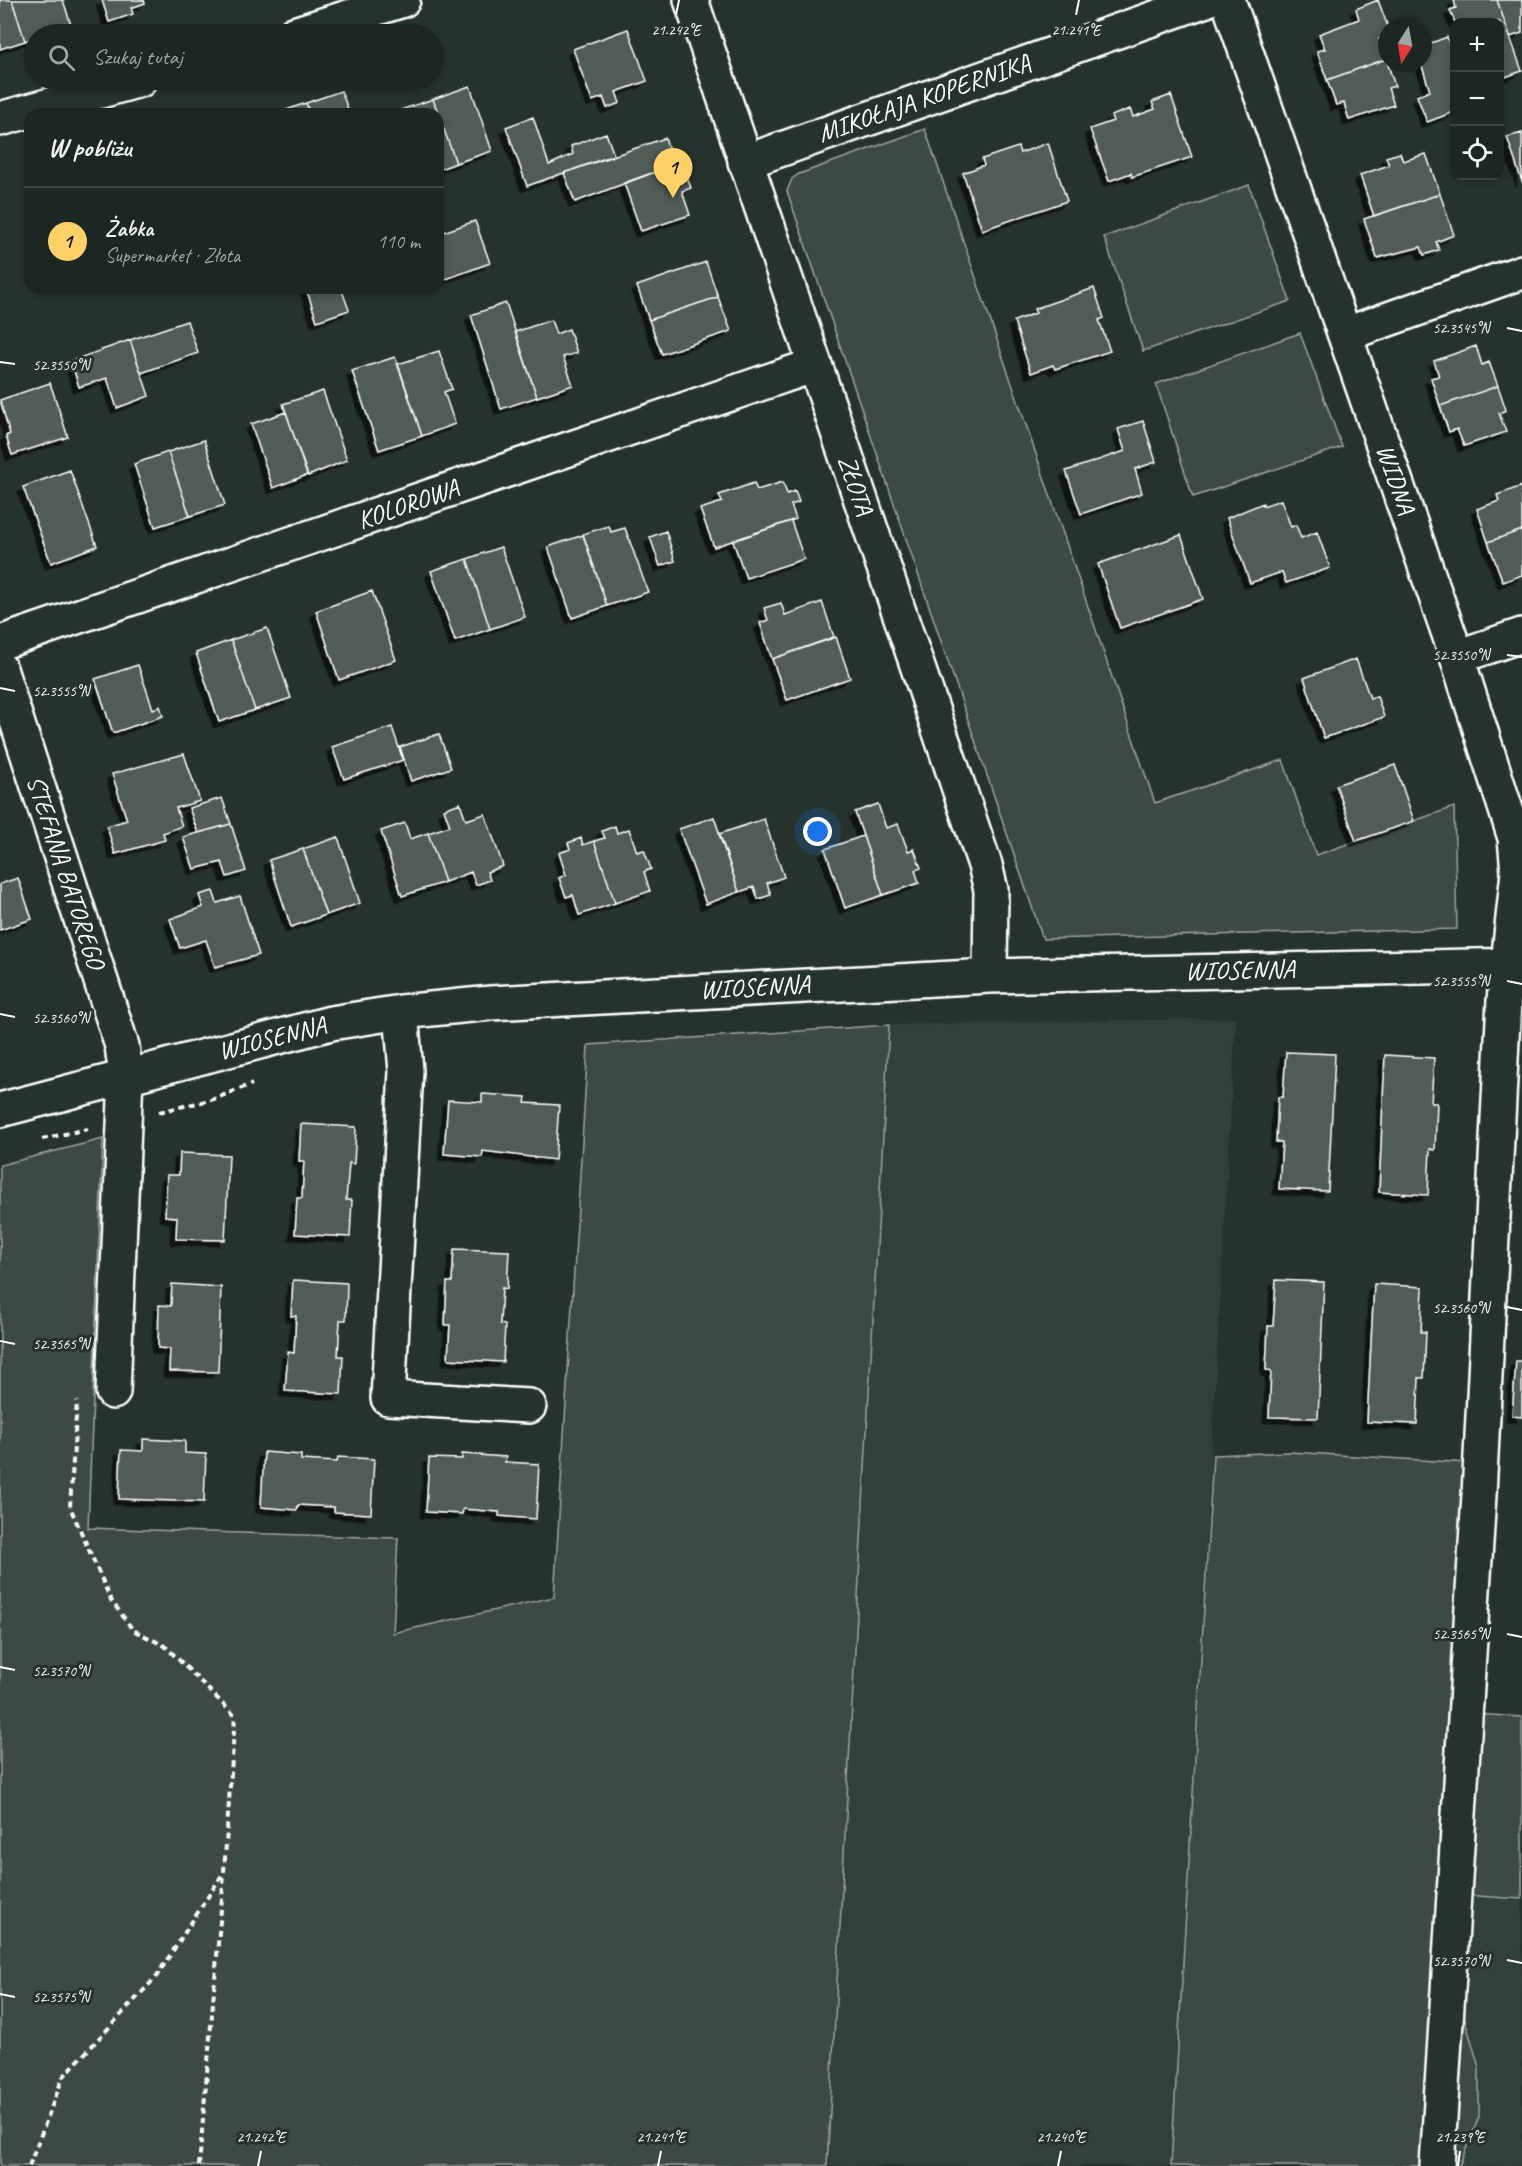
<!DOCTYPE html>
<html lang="pl">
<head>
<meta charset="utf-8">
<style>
  body { margin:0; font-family:Caveat,sans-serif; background:#252e2a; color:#f1f3f6 }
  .controls { position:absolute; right:18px; top:18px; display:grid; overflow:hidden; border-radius:12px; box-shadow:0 3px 9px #0003 }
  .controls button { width:54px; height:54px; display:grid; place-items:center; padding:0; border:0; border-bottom:2px solid #3a4340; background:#1c2622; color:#f1f3f6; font:30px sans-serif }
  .compass { position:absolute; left:1378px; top:18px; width:54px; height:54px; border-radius:50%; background:#1c2622; box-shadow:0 3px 9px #0003; rotate:191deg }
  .you { position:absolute; left:818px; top:832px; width:21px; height:21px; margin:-15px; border:4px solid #fff; border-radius:50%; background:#1a73e8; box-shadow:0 0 0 9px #1a73e833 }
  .badge { display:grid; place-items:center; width:39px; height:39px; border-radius:50%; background:#ffd166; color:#111; font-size:20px; font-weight:700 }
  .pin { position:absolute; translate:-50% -50px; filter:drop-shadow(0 2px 3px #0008) }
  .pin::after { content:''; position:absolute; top:32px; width:21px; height:18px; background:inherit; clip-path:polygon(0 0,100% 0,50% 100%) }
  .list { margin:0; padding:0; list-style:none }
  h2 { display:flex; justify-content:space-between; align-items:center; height:78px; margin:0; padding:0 24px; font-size:26px }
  h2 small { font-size:20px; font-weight:400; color:#a0a5a5 }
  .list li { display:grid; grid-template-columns:39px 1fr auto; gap:18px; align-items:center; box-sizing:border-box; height:108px; padding:0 24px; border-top:2px solid #3a4340 }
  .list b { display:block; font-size:22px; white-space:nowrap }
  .list p { margin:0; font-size:20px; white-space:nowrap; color:#a0a5a5 }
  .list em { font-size:20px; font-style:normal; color:#a0a5a5 }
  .icon { flex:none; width:33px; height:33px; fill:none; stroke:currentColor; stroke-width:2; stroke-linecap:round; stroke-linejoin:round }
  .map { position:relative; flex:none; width:1522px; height:2166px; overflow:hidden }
  .search { position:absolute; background:#1c2622; box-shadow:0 3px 9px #0003; left:24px; top:24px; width:420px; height:66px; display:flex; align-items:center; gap:15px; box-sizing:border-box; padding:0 21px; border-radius:33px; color:#a0a5a5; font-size:22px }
  .panel { position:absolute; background:#1c2622; box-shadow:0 3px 9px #0003; left:24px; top:108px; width:420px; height:186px; border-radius:18px }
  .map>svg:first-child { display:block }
  .built { fill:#333f3a }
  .green { fill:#3e4944; stroke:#9ea4a2; stroke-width:1.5 }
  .building { fill:#515c57; stroke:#fff; stroke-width:1.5; filter:url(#shadow) }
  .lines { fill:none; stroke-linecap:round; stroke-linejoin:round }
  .minor-casing { stroke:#fff; stroke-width:38 }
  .path { stroke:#fff; stroke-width:4; stroke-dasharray:6 4.5; stroke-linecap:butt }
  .minor { stroke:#26332d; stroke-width:33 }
  .ticks { fill:none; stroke:#fff; stroke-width:2 }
  .labels { text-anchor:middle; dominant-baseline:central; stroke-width:6; stroke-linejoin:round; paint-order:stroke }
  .street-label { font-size:26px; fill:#fff; stroke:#26332d }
  .ticks-label { font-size:15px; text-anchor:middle; fill:#fff; stroke:#26332d; stroke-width:6; stroke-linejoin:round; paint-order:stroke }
</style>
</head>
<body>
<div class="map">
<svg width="1522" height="2166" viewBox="0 0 1522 2166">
  <defs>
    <filter id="shadow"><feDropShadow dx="-5.5" dy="5.5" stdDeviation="0" flood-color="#0009"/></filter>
  </defs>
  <rect width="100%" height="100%" fill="#26332d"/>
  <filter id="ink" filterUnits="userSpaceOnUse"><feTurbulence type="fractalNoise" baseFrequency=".0167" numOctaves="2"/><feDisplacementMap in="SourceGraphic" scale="12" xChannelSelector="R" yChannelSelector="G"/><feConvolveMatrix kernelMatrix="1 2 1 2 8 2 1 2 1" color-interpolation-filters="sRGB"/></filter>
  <g filter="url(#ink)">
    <!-- built -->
    <path class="built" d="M1236 1018 1171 2166H827L889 1025Z
      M1470 1896 1522 1899V2166H1459L1479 2117V2067L1463 2013Z"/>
    <!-- green -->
    <path class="green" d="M925 129 1155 803 1283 760 1316 855 1454 807 1457 929 1043 939 787 191 792 179 799 174Z
      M1249 185 1290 301 1143 351 1104 237Z
      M1300 333 1342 447 1193 497 1156 384Z
      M889 1025 827 2166H0V1165L103 1139 88 1528 398 1538 393 1633 554 1597 588 1045Z
      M1290 1452 1468 1463 1426 2166H1171L1213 1455Z
      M1475 1714 1522 1717V1899L1462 1895Z
      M1463 2013 1479 2067V2117L1459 2166H1447Z"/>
    <!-- building -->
    <path class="building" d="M0 0H12L25 41 0 49Z
      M12 0H63L71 25 44 34H34V38L25 41Z
      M102 0H144L145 3 131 8 133 14 109 22Z
      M1378 0 1388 27 1387 35 1379 39 1386 59 1327 80 1317 51 1325 49 1319 34 1359 19 1356 9Z
      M1454 0H1497L1522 71 1500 79V22H1455L1450 10 1456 8Z
      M1497 0H1522V33L1510 37Z
      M628 29 647 81 616 92 620 103 607 108 603 97 592 101 573 49Z
      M1447 37 1454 58V112L1427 122 1417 96 1430 91 1421 63H1423V46Z
      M1386 59 1395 86 1388 88 1394 105 1349 120 1344 103 1336 105 1327 80Z
      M470 86 492 151 456 163 433 99Z
      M341 91 350 114H310L306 103Z
      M1171 95 1192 157 1132 177 1131 173 1109 181 1090 129 1113 121 1111 116 1130 109 1133 117 1155 109 1152 102Z
      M433 99 456 163 438 170V114H399L398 111Z
      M306 103 310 114H275Z
      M533 117 549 165 573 154 571 146 606 133 614 155 527 186 506 127Z
      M1522 133V182L1507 137Z
      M665 138 674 165 575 202 564 173Z
      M1048 143 1067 201 982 230 963 173 984 165 982 159 1018 147 1020 153Z
      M1400 153 1403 161 1426 154 1440 194 1374 216 1360 175 1389 165 1386 157Z
      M682 162 691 188 682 191 690 215 641 231 624 183Z
      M1440 194 1454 235 1436 242 1439 250 1424 255 1421 247 1377 258 1364 219Z
      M475 221 490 263 438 282V234Z
      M706 262 718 297 649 320 637 286Z
      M306 288H341L349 310 317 321Z
      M1094 288 1104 318 1099 320 1110 351 1055 369 1053 365 1031 373 1014 321 1036 313 1034 309Z
      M718 297 731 331 662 354 649 320Z
      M506 303 537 397 501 409 471 315Z
      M551 320 556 334 569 329 577 353 563 357 573 385 537 397 515 332Z
      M187 321 198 353 141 373 130 340Z
      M130 340 149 396 117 408 107 378 79 387 71 361Z
      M1476 346 1482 365 1489 362 1498 386 1440 406 1431 378 1439 376 1434 361Z
      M439 351 452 389 444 392 455 424 422 436 398 364Z
      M395 357 422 436 379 450 352 371Z
      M50 383 68 437 12 455 6 436 10 434 0 400Z
      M1498 386 1506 410 1499 413 1506 432 1464 446 1457 429 1449 432 1440 406Z
      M323 391 347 460 308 476 283 404Z
      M286 412 307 475 273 488 251 424Z
      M1143 421 1156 462 1135 469 1142 493 1081 514 1066 471 1125 451 1118 429Z
      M204 440 225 505 190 516 168 452Z
      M168 452 190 516 155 527 134 464Z
      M70 470 97 546 51 563 23 487Z
      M783 482 787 494 795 491 799 502 791 505 796 519 714 547 700 509 722 502 719 495 754 483 757 490Z
      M1522 486V530L1488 542 1477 509 1499 501 1497 495Z
      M1281 500 1291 527 1296 525 1301 538 1317 532 1330 568 1286 583 1282 572 1250 583 1227 518 1263 503V506Z
      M791 521 804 559 746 578 733 541Z
      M609 526 611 532 625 528 648 592 607 606 583 534Z
      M1522 530V575L1503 582 1488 542Z
      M666 531 675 561 660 566 650 537Z
      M583 535 607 606 572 618 548 547Z
      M1181 535 1203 599 1120 628 1098 564Z
      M501 547 525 617 490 629 467 559Z
      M467 559 490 629 455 641 431 571Z
      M372 591 396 660 339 680 316 611Z
      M822 602 834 637 772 659 760 623 768 620 764 608 781 603 785 615Z
      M267 628 291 698 255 710 231 640Z
      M836 637 850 678 787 700 772 659Z
      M231 640 255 710 219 722 196 653Z
      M1356 659 1370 698 1377 696 1384 717 1324 738 1304 678Z
      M138 665 153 709 160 706 163 716 113 733 95 679Z
      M392 727 403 760 344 779 332 747Z
      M439 734 451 768 411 781 400 747Z
      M184 754 200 801 176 808 182 826 163 833 165 840 115 854 107 826 127 820 112 774Z
      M1395 765 1414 821 1356 841 1336 785Z
      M222 798 231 824 198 833 189 808Z
      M460 803 466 820 485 814 503 866 487 872 490 880 476 885 471 872 445 882 428 833 450 826 444 809Z
      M878 804 886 828 898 824 908 851 914 849 921 868 915 870 919 883 883 895 855 812Z
      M714 817 739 892 706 904 679 829Z
      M764 819 784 877 767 883 771 895 758 899 754 887 739 892 719 834Z
      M405 823 410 839 428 833 445 882 402 896 381 831Z
      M231 824 246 871 227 877 222 862 194 869 183 837Z
      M615 826 617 833 629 829 637 852 644 850 651 869 644 872 650 891 615 903 594 841 605 838 602 831Z
      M863 836 883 895 845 908 825 849Z
      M338 837 360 903 326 915 303 849Z
      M581 838 583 845 594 841 615 903 579 915 573 895 566 897 559 878 566 875 559 853 570 849 568 843Z
      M303 849 326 915 291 927 269 860Z
      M18 878 32 919 0 930V884Z
      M213 891 217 903 240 896 259 955 215 967 206 940 180 948 170 919 203 907 199 895Z
      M1286 1052 1335 1054 1328 1191 1279 1189 1282 1142H1276L1278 1097H1283Z
      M1385 1055 1434 1058 1431 1103H1437L1435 1150 1430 1149 1428 1195 1379 1192Z
      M482 1094 526 1097 525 1103 559 1105 555 1160 483 1151 482 1157 444 1154 448 1100 482 1102Z
      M301 1124 356 1127 354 1164 349 1163 346 1200H352L350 1237 295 1234 297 1198H302L304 1161H299Z
      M180 1153 229 1155 225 1240 176 1239 177 1217 165 1216 167 1175H179Z
      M454 1249 509 1251 507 1289 502 1288 500 1324 505 1325 503 1362 448 1359 450 1325H445L447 1282H452Z
      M293 1280 347 1283 346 1320H340L338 1356H343L341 1394 285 1391 288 1352 294 1353 296 1316H291Z
      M1276 1280 1324 1282 1318 1418 1269 1417 1271 1371 1266 1370 1268 1326H1273Z
      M172 1284 221 1287 218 1372 169 1371 170 1349 158 1348 159 1305 171 1306Z
      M1374 1284 1423 1287 1421 1332H1426L1424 1378H1419L1417 1424 1367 1422Z
      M1516 1361H1522V1417L1512 1416Z
      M143 1439 185 1441V1453L206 1454 204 1502 119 1499 121 1450 143 1451Z
      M264 1452 301 1455V1460L337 1462 338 1457 374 1459 371 1514 334 1512V1507L298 1505 297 1510 261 1507Z
      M462 1454 506 1457 505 1462 539 1464 536 1519 499 1516V1512L463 1509 462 1514 426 1512 429 1458 462 1459Z"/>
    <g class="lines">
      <defs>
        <path id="minor" d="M691 0 985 865 991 890 990 976
          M1228 0 1457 657 1515 838 1518 872 1504 1000 1479 1495 1437 2166
          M294 34 403 0
          M0 119 140 80
          M745 162 1206 0
          M1346 334 1522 272
          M0 643 815 365
          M1457 657 1522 635
          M0 669 122 1046 126 1076 113 1392
          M401 1012 406 1071 388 1398 529 1406
          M0 1110 331 1023 401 1012 491 1003 990 976 1522 965"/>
      </defs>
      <!-- minor casing -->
      <use href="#minor" class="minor-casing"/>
      <!-- path -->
      <path class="path" d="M159 1112 214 1099 252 1084
        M42 1139 88 1129
        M29 2166 63 2077 156 1977 224 1872 235 1716 165 1646 133 1630 111 1600 70 1507 77 1401
        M199 2166 224 1874"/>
      <!-- minor -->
      <use href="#minor" class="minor"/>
    </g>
  </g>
  <!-- ticks -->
  <path class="ticks" d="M676 15 679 0M1076 15 1079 0M1507 328 1522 331M0 362 15 364M1507 655 1522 657M0 688 15 691M1507 981 1522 984M0 1014 15 1017M1507 1307 1522 1310M0 1341 15 1344M1507 1634 1522 1637M0 1667 15 1670M1507 1960 1522 1963M0 1994 15 1997M258 2166 261 2151M658 2166 661 2151M1058 2166 1061 2151M1458 2166 1460 2151"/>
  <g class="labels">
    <!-- street labels -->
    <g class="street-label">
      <text transform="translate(924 98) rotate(-19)">MIKOŁAJA KOPERNIKA</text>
      <text transform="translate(1396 479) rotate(71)">WIDNA</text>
      <text transform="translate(856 485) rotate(71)">ZŁOTA</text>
      <text transform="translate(408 504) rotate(-19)">KOLOROWA</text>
      <text transform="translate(66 872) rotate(72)">STEFANA BATOREGO</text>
      <text transform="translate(1240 970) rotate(-1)">WIOSENNA</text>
      <text transform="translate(755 987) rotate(-3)">WIOSENNA</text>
      <text transform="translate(272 1038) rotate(-14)">WIOSENNA</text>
    </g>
  </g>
  <g class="ticks-label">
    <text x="676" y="35">21.242°E</text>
    <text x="1076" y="35">21.241°E</text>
    <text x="1461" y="333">52.3545°N</text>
    <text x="61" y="370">52.3550°N</text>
    <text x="1461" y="660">52.3550°N</text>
    <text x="61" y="696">52.3555°N</text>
    <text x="1461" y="986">52.3555°N</text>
    <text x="61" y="1023">52.3560°N</text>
    <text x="1461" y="1313">52.3560°N</text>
    <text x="61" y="1349">52.3565°N</text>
    <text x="1461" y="1639">52.3565°N</text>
    <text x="61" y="1676">52.3570°N</text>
    <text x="1461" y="1966">52.3570°N</text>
    <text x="61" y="2002">52.3575°N</text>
    <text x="261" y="2142">21.242°E</text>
    <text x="661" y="2142">21.241°E</text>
    <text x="1061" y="2142">21.240°E</text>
    <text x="1460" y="2142">21.239°E</text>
  </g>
</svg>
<div class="controls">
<button>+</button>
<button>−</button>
<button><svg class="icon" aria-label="locate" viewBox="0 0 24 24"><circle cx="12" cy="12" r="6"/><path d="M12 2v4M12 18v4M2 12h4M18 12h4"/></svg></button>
</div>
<svg class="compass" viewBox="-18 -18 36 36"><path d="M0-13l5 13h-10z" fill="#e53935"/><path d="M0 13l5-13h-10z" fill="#a0a5a5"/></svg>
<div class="you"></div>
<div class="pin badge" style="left:673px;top:198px">1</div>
<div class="search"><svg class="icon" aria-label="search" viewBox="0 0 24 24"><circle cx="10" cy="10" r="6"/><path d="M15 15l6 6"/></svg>Szukaj tutaj</div>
<section class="panel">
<h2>W pobliżu<small></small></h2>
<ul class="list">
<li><span class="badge">1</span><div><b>Żabka</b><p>Supermarket · Złota</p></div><em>110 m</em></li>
</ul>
</section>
</div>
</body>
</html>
